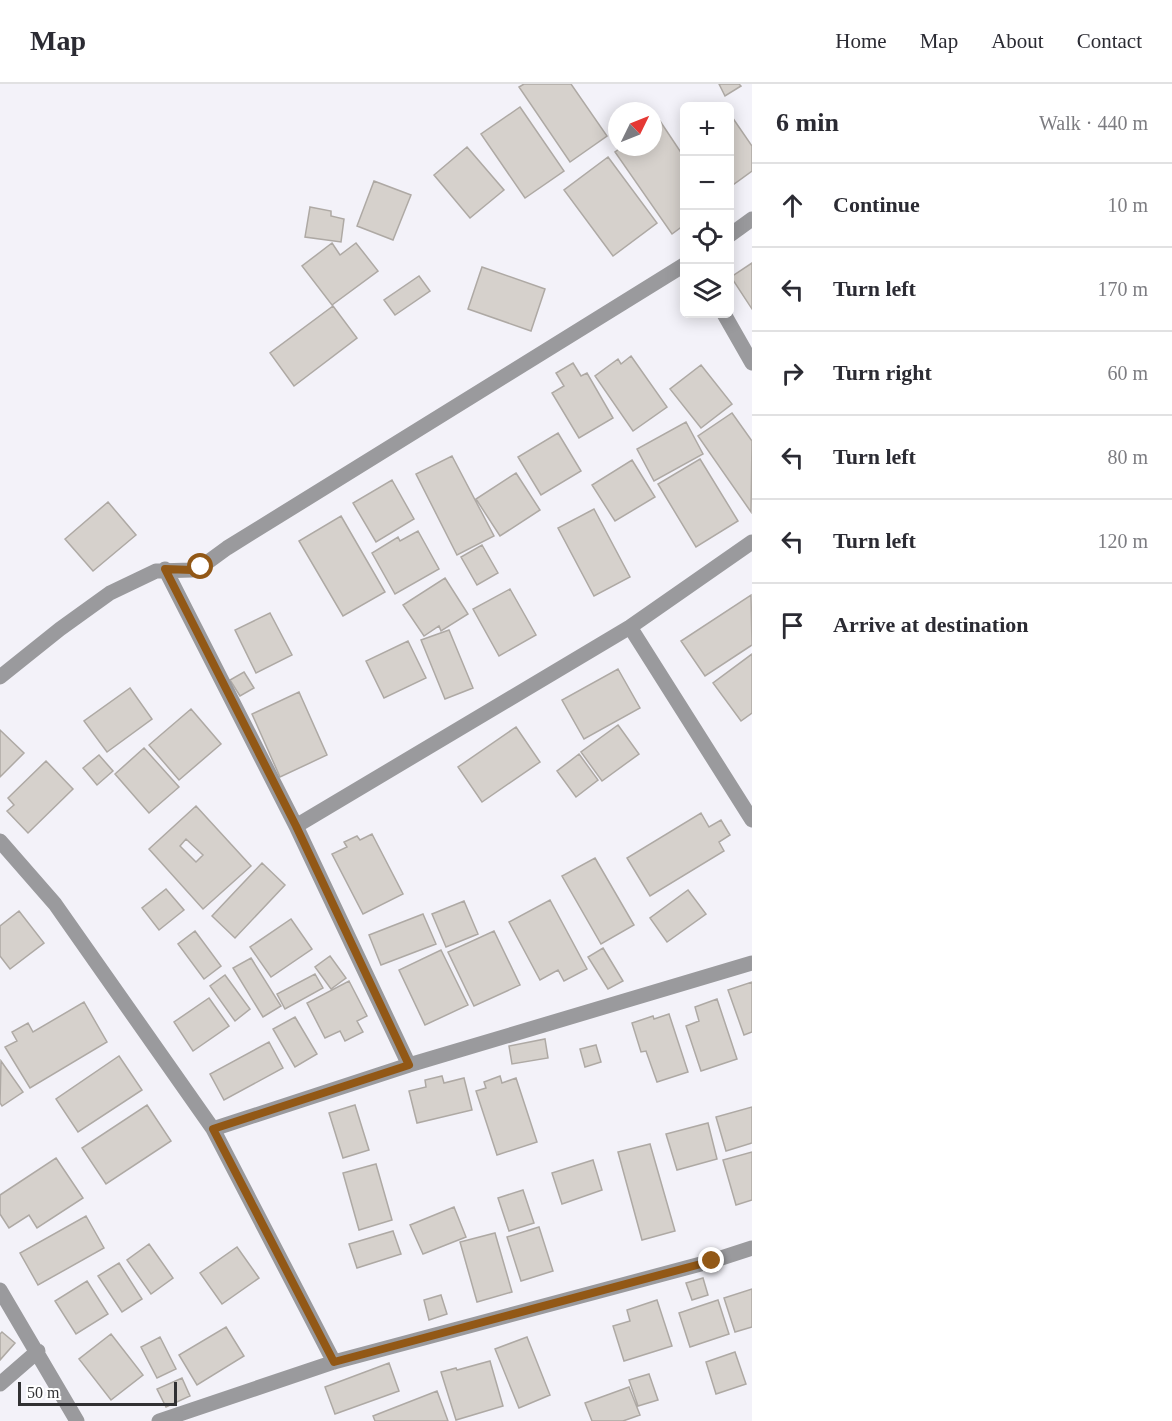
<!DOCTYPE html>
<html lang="en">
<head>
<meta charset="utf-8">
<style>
  body { margin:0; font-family:"Times New Roman",serif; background:#f7f7f7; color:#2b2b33 }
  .controls { position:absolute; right:18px; top:18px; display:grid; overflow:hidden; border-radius:9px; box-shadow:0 3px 15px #0003 }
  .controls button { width:54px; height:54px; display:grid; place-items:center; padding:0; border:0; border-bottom:2px solid #e1e1e2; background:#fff; color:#2b2b33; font:30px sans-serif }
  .compass { position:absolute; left:608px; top:18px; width:54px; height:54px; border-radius:50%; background:#fff; box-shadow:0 3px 15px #0003; rotate:47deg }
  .scale { position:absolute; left:18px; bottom:15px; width:159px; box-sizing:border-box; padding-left:6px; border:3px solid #313133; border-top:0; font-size:16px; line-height:21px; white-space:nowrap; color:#313133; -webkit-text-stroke:4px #fff; paint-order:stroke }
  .stop { position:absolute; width:18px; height:18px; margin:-14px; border:4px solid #925816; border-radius:50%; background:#fff }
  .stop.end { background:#925816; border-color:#fff; box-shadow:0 2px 6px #0008 }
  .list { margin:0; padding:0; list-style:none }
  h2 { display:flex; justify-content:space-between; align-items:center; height:78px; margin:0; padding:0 24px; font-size:26px }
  h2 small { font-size:20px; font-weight:400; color:#7c7c81 }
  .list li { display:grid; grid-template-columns:39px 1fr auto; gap:18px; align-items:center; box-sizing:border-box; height:84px; padding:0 24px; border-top:2px solid #e1e1e2 }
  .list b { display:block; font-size:22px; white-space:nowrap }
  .list em { font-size:20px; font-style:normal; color:#7c7c81 }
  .icon { flex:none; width:33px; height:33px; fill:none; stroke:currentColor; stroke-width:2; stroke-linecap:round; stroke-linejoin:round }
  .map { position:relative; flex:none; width:752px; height:1337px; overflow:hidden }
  header { display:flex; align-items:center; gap:36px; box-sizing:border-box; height:84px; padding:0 30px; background:#fff; border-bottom:2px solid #e1e1e2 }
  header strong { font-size:28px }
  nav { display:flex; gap:33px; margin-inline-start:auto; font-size:21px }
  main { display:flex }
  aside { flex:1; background:#fff }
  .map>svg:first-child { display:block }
  .building { fill:#d6d1cc; stroke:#aea9a4; stroke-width:1.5; fill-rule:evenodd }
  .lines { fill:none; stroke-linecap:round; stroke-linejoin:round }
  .minor { stroke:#9a9a9d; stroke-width:15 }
  .route { stroke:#925816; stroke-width:8 }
</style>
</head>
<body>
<header>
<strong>Map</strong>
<nav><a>Home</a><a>Map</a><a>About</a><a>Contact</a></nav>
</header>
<main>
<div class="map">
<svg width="752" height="1337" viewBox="0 0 752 1337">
  <rect width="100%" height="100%" fill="#f3f2f9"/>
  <!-- building -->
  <path class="building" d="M524 0H571L607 52 570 78 519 3Z
    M719 0H739L741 2 725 12Z
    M520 23 564 87 525 114 481 50Z
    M730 30 752 62V87L730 103Z
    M660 37 684 73V141L672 150 615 68 622 63H653V42Z
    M467 63 504 106 470 134 434 91Z
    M608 73 657 139 613 172 564 106Z
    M374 97 411 111 393 156 357 142Z
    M310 123 331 127V132L344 135 341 158 305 153Z
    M332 159 340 171 356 159 378 187 332 221 302 182Z
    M752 179V225L731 193Z
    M482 183 545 205 531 247 468 225Z
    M419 192 430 207 395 231 384 216Z
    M333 222 357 254 294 302 270 269Z
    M631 272 667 323 633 347 595 292 618 275 621 280Z
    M573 279 581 292 587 289 613 334 579 354 552 309 564 302 556 289Z
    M701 281 732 320 701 344 670 305Z
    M732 329 752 357 751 428 698 352Z
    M686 338 703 370 654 397 637 365Z
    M558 349 581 387 541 411 518 373Z
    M452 372 494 452 457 471 416 390Z
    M700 375 738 437 696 463 658 400Z
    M632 376 655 413 615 437 592 401Z
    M516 389 540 426 500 452 476 415Z
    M392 396 414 435 376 458 353 419Z
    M108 418 136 451 93 487 65 455Z
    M594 425 630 493 594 512 558 444Z
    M341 432 385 508 343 532 299 457Z
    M418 447 439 485 395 510 372 469 398 453 400 457Z
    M482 461 498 489 477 501 461 473Z
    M445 494 468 530 441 547 439 542 424 552 403 521Z
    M510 505 536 551 499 572 473 525Z
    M751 511 752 561 705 592 681 557Z
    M270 529 292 571 256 589 235 546Z
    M449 546 473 604 445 615 421 556Z
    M408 557 426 594 384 614 366 577Z
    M752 570V629L741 637 713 599Z
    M618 585 640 624 584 655 562 616Z
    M244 588 254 604 240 612 230 596Z
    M130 604 152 635 107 668 84 637Z
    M299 608 327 671 280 693 252 630Z
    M191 625 221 660 179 696 149 661Z
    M618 641 639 670 602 697 581 668Z
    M516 643 540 678 482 718 458 683Z
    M0 646 24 669 0 693Z
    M144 664 179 703 149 729 115 690Z
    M579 670 598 696 576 713 557 687Z
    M99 671 113 687 97 701 83 684Z
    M46 677 73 705 28 749 7 727 14 721 8 714Z
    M196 722 251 782 203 825 149 765ZM186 755 203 771 196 778 180 762Z
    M701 729 709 743 721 736 730 751 719 758 724 767 650 812 627 774Z
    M372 750 403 810 363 830 332 770 347 763 344 758 357 752 360 756Z
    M595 774 634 841 601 860 562 792Z
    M262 779 285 801 235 854 212 832Z
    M166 805 184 826 159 846 142 824Z
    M688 806 706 830 667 858 650 834Z
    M550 816 587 885 564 897 558 886 540 896 509 838Z
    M464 817 478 850 446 863 432 830Z
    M19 827 44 859 10 885 0 872V842Z
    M423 830 436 860 381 881 369 851Z
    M291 835 312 865 271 893 250 863Z
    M195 847 221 882 204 895 178 860Z
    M494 847 520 901 474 922 448 868Z
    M603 864 623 897 608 905 588 873Z
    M441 866 468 921 425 941 399 886Z
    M330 872 346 894 331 905 315 883Z
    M251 874 281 922 263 933 233 884Z
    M315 890 323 904 285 925 277 910Z
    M225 891 250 925 235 937 210 902Z
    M349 897 367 932 357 937 363 948 345 957 340 947 325 954 307 919Z
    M752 898V948L744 951 728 906Z
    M209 914 229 942 193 967 174 938Z
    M717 915 737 975 701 987 686 942 699 937 695 923Z
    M84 918 107 958 30 1004 5 963 17 957 12 948 28 939 33 948Z
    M669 930 688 988 657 998 646 967 641 968 632 939 653 932 654 935Z
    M295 933 317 970 295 983 273 945Z
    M545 955 548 974 512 980 509 962Z
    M269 958 283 984 224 1016 210 990Z
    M596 961 601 978 585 983 580 965Z
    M119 972 142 1006 78 1048 56 1015Z
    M1 977 23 1008 2 1022 0 1019Z
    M442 992 444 999 464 994 472 1026 417 1039 409 1007 426 1003 425 996Z
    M500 992 502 999 516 994 537 1058 497 1071 476 1007 486 1004 484 998Z
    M147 1021 171 1057 106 1100 82 1064Z
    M355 1021 369 1066 343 1074 329 1029Z
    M752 1023V1059L726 1067 716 1033Z
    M708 1039 717 1075 677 1086 666 1050Z
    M650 1060 675 1147 642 1156 618 1068Z
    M752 1068V1116L736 1121 723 1076Z
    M56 1074 83 1114 37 1144 29 1131 9 1144 0 1130V1111Z
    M593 1076 602 1106 562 1120 552 1089Z
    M376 1080 392 1136 359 1146 343 1089Z
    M523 1106 534 1139 509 1147 498 1114Z
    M454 1123 466 1153 423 1170 410 1141Z
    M86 1132 104 1164 38 1201 20 1169Z
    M539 1143 553 1187 521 1197 507 1153Z
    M393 1147 401 1170 357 1184 349 1160Z
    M495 1149 512 1208 477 1218 460 1158Z
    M149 1160 173 1194 151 1210 127 1176Z
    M237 1163 259 1194 222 1220 200 1189Z
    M119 1179 142 1215 122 1228 98 1192Z
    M703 1194 708 1211 692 1216 686 1199Z
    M87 1197 108 1230 76 1250 55 1217Z
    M752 1205V1243L735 1248 724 1214Z
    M441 1211 447 1230 429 1236 424 1216Z
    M657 1216 672 1262 624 1277 613 1242 630 1237 627 1226Z
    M718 1216 729 1250 690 1263 679 1229Z
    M226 1243 244 1272 197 1301 179 1271Z
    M2 1248 15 1259 0 1276V1250Z
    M111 1250 143 1291 111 1316 79 1275Z
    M160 1253 176 1285 157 1294 141 1263Z
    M527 1253 550 1311 519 1324 495 1265Z
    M735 1268 746 1300 716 1310 706 1278Z
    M490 1277 503 1322 456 1336 441 1288 456 1284 457 1286Z
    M389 1279 399 1307 335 1330 325 1303Z
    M649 1290 658 1316 638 1322 629 1296Z
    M182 1294 190 1312 166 1323 157 1305Z
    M629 1303 640 1331 623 1337H592L585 1319Z
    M437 1307 448 1337H375L373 1332Z"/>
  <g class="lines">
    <!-- minor -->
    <path class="minor" d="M730 151 752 135
      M724 230 752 279
      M165 485 296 742 409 981
      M630 543 752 736
      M0 593 60 545 110 509 156 487 192 486 201 483 227 464 684 181
      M296 742 630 543 752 458
      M0 757 55 820 213 1045 334 1278
      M213 1045 409 981 752 879
      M0 1206 77 1337
      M0 1300 38 1267
      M159 1337 334 1278 712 1177 752 1164"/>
  </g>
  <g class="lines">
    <!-- route -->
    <path class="route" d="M201 483 192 486 165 485 296 742 409 981 213 1045 334 1278 712 1177"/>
  </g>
</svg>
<div class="controls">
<button>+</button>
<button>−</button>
<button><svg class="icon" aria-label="locate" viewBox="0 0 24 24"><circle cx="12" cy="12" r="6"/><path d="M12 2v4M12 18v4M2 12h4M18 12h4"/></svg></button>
<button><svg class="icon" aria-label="layers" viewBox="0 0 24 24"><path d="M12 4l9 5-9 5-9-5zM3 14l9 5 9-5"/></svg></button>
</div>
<svg class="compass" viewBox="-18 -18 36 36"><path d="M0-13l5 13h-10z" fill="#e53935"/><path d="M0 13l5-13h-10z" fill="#7c7c81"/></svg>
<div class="scale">50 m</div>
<div class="stop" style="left:201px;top:483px"></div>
<div class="stop end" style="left:712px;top:1177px"></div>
</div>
<aside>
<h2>6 min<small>Walk · 440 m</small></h2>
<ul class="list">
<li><svg class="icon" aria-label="ahead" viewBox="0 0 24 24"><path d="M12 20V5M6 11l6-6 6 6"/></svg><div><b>Continue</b></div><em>10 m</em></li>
<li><svg class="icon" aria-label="left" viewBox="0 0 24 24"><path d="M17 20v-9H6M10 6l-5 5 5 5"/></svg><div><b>Turn left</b></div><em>170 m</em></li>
<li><svg class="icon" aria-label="right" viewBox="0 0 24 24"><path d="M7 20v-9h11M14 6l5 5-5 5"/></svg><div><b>Turn right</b></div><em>60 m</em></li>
<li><svg class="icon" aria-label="left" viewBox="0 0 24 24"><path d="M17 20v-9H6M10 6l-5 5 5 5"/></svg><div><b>Turn left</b></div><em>80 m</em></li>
<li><svg class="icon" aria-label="left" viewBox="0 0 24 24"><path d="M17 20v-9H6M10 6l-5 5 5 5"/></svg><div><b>Turn left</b></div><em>120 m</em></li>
<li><svg class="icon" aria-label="arrive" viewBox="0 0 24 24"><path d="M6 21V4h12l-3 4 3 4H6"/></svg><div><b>Arrive at destination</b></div></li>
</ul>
</aside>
</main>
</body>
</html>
